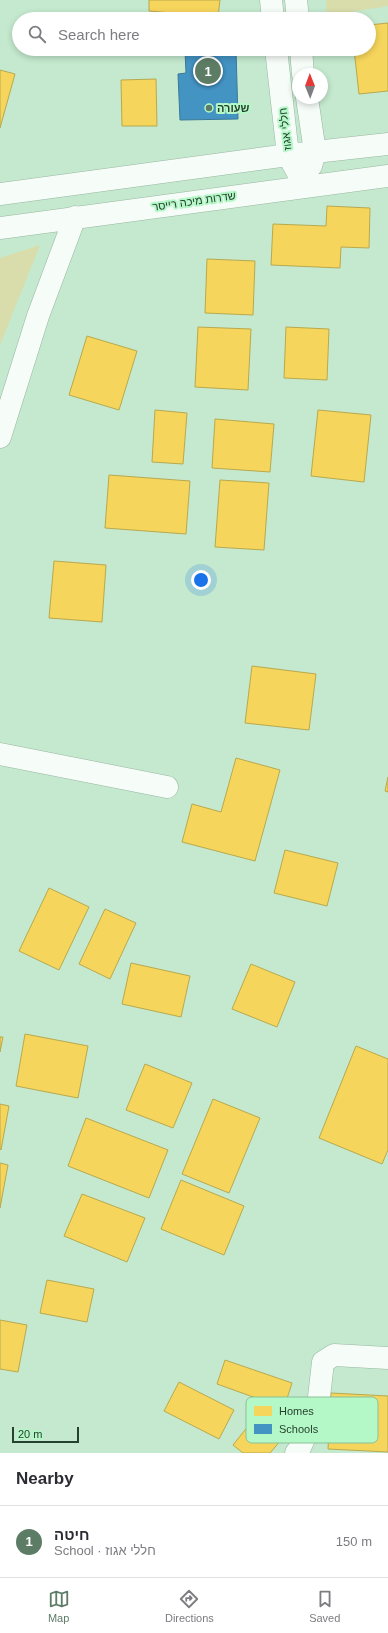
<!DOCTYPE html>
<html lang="en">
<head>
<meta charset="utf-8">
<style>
  body { margin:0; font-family:Arial,Heebo,sans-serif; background:#f2f2f3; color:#2b2b33 }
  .compass { position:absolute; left:292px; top:68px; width:36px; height:36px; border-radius:50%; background:#fff; box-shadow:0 2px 6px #0003; rotate:359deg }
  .scale { position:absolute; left:12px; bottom:10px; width:67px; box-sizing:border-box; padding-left:4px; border:2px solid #26412e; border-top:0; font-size:11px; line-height:14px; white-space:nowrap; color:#26412e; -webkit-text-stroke:3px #b5f8c7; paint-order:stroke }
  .you { position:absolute; left:201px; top:580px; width:14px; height:14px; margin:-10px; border:3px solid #fff; border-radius:50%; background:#1a73e8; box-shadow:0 0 0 6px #1a73e833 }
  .badge { display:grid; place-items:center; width:26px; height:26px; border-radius:50%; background:#5d7c66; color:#fff; font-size:13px; font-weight:700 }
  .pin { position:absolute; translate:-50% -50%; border:2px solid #fff; box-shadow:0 1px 4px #0006 }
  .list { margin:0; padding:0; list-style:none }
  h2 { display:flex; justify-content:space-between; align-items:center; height:52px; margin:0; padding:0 16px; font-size:17px }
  h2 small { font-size:13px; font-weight:400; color:#7c7c81 }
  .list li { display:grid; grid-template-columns:26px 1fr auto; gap:12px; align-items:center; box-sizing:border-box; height:72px; padding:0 16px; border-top:1px solid #e1e1e2 }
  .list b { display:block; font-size:15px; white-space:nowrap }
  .list p { margin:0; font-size:13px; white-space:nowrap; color:#7c7c81 }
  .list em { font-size:13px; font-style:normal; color:#7c7c81 }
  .icon { flex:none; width:22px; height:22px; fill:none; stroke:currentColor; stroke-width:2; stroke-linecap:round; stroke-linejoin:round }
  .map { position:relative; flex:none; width:388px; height:1453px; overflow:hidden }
  .search { position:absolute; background:#fff; box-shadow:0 2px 6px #0003; left:12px; right:12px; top:12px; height:44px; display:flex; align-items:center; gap:10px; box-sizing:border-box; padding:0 14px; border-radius:22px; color:#7c7c81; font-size:15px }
  .sheet { height:124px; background:#fff }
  nav { display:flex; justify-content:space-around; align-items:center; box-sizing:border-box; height:56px; border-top:1px solid #e1e1e2; background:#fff; font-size:11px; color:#7c7c81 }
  nav a { display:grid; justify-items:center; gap:2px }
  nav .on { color:#5d7c66 }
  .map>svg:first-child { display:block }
  .green { fill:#d9ddab }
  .homes { fill:#f6d55c; stroke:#b8a94e }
  .schools { fill:#4393c3; stroke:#3a7a96 }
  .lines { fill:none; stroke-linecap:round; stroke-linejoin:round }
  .minor-casing { stroke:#99b6a1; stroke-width:23 }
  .minor { stroke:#f6fcf8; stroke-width:22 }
  .poi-dot { fill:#5d7c66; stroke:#b5f8c7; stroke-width:1.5 }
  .labels { text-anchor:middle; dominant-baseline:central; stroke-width:4; stroke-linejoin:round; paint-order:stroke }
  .poi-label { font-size:11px; font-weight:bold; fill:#26412e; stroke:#b5f8c7; text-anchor:start }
  .street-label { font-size:11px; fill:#26412e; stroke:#b5f8c7 }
  .key { fill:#b5f8c7; stroke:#8ac199; stroke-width:1 }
  .key-label { font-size:11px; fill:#26412e }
</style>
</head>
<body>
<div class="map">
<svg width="388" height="1453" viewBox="0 0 388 1453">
  <rect width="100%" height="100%" fill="#c4e9ce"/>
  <!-- green -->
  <path class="green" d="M326 0H388V6L326 16Z
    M40 245 0 345V258Z"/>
  <!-- homes -->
  <path class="homes" d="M149 0H220L218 17 149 11Z
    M388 23V91L359 94 354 49H369V25Z
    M0 70 15 74 0 128Z
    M156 79 157 126H122L121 80Z
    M327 206 370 208 369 248 341 247 340 268 271 265 273 224 326 226Z
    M207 259 255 261 253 315 205 313Z
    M198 327 251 329 248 390 195 387Z
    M286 327 329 329 327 380 284 378Z
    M87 336 137 351 119 410 69 395Z
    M155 410 187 413 183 464 152 462Z
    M318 410 371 415 364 482 311 476Z
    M215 419 274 424 270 472 212 468Z
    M109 475 190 481 186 534 105 528Z
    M220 480 269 483 264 550 215 547Z
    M54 561 106 565 102 622 49 618Z
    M252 666 316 674 309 730 245 723Z
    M236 758 280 770 255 861 182 842 192 804 221 812Z
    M388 777V792L385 791Z
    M285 850 338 863 327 906 274 893Z
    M49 888 89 907 59 970 19 951Z
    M105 909 136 923 110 979 79 964Z
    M131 963 190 976 181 1017 122 1004Z
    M251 964 295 982 277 1027 232 1009Z
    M25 1034 88 1046 78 1098 16 1086Z
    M0 1037H3L0 1052Z
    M356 1046 388 1059V1150L382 1164 319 1138Z
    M145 1064 192 1083 173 1128 126 1110Z
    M213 1099 260 1118 229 1193 182 1174Z
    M0 1104 9 1106 1 1150 0 1149Z
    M86 1118 168 1150 149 1198 68 1166Z
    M0 1163 8 1165 0 1208Z
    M181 1180 244 1206 224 1255 161 1229Z
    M82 1194 145 1218 127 1262 64 1236Z
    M47 1280 94 1289 87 1322 40 1313Z
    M0 1320 27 1325 18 1372 0 1369Z
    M225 1360 292 1383 284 1408 217 1384Z
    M179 1382 234 1410 219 1439 164 1411Z
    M331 1393 388 1396V1452L328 1449Z
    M265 1405 292 1427 270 1453H243L233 1445Z"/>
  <!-- schools -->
  <path class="schools" d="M236 49 238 119 180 120 178 74 186 73 185 51Z"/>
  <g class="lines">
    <defs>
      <path id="minor" d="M271 0 273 19
        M296 0 298 19
        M276 49 288 155 305 186
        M301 49 303 74
        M307 98 315 152 311 166
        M0 194 288 155 388 144
        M0 228 388 176
        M0 437 38 316 75 217
        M0 754 167 787
        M296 1453 300 1448 318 1406 323 1362 334 1355 388 1358"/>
    </defs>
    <!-- minor casing -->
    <use href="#minor" class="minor-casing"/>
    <!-- minor -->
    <use href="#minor" class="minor"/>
  </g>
  <!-- markers -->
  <circle class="poi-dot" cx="209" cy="108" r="4"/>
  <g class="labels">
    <!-- poi labels -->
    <g class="poi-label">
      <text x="217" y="108">שעורה</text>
    </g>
    <!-- street labels -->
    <g class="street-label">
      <text transform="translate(285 129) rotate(-97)">חללי אגוז</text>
      <text transform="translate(194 201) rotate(-8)">שדרות מיכה רייסר</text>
    </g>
  </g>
  <!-- legend -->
  <rect x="246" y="1397" width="132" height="46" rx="6" class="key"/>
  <rect x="254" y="1406" width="18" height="10" fill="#f6d55c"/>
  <rect x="254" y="1424" width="18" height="10" fill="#4393c3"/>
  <g class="key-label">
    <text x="279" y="1415">Homes</text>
    <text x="279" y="1433">Schools</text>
  </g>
</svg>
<svg class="compass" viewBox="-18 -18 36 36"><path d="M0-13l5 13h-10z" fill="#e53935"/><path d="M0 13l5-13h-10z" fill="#7c7c81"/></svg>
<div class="scale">20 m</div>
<div class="you"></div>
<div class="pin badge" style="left:208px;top:71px">1</div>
<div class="search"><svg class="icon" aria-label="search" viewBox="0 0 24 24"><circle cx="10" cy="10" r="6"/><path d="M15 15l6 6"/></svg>Search here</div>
</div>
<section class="sheet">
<h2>Nearby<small></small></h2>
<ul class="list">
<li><span class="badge">1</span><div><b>חיטה</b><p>School · חללי אגוז</p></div><em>150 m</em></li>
</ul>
</section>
<nav>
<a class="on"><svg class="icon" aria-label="map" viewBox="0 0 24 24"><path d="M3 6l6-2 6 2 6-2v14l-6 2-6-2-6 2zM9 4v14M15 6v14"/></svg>Map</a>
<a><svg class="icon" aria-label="directions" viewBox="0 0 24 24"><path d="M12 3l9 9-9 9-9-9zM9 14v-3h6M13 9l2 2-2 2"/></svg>Directions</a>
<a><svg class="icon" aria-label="saved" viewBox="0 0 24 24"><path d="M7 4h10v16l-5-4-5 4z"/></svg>Saved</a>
</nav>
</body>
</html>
